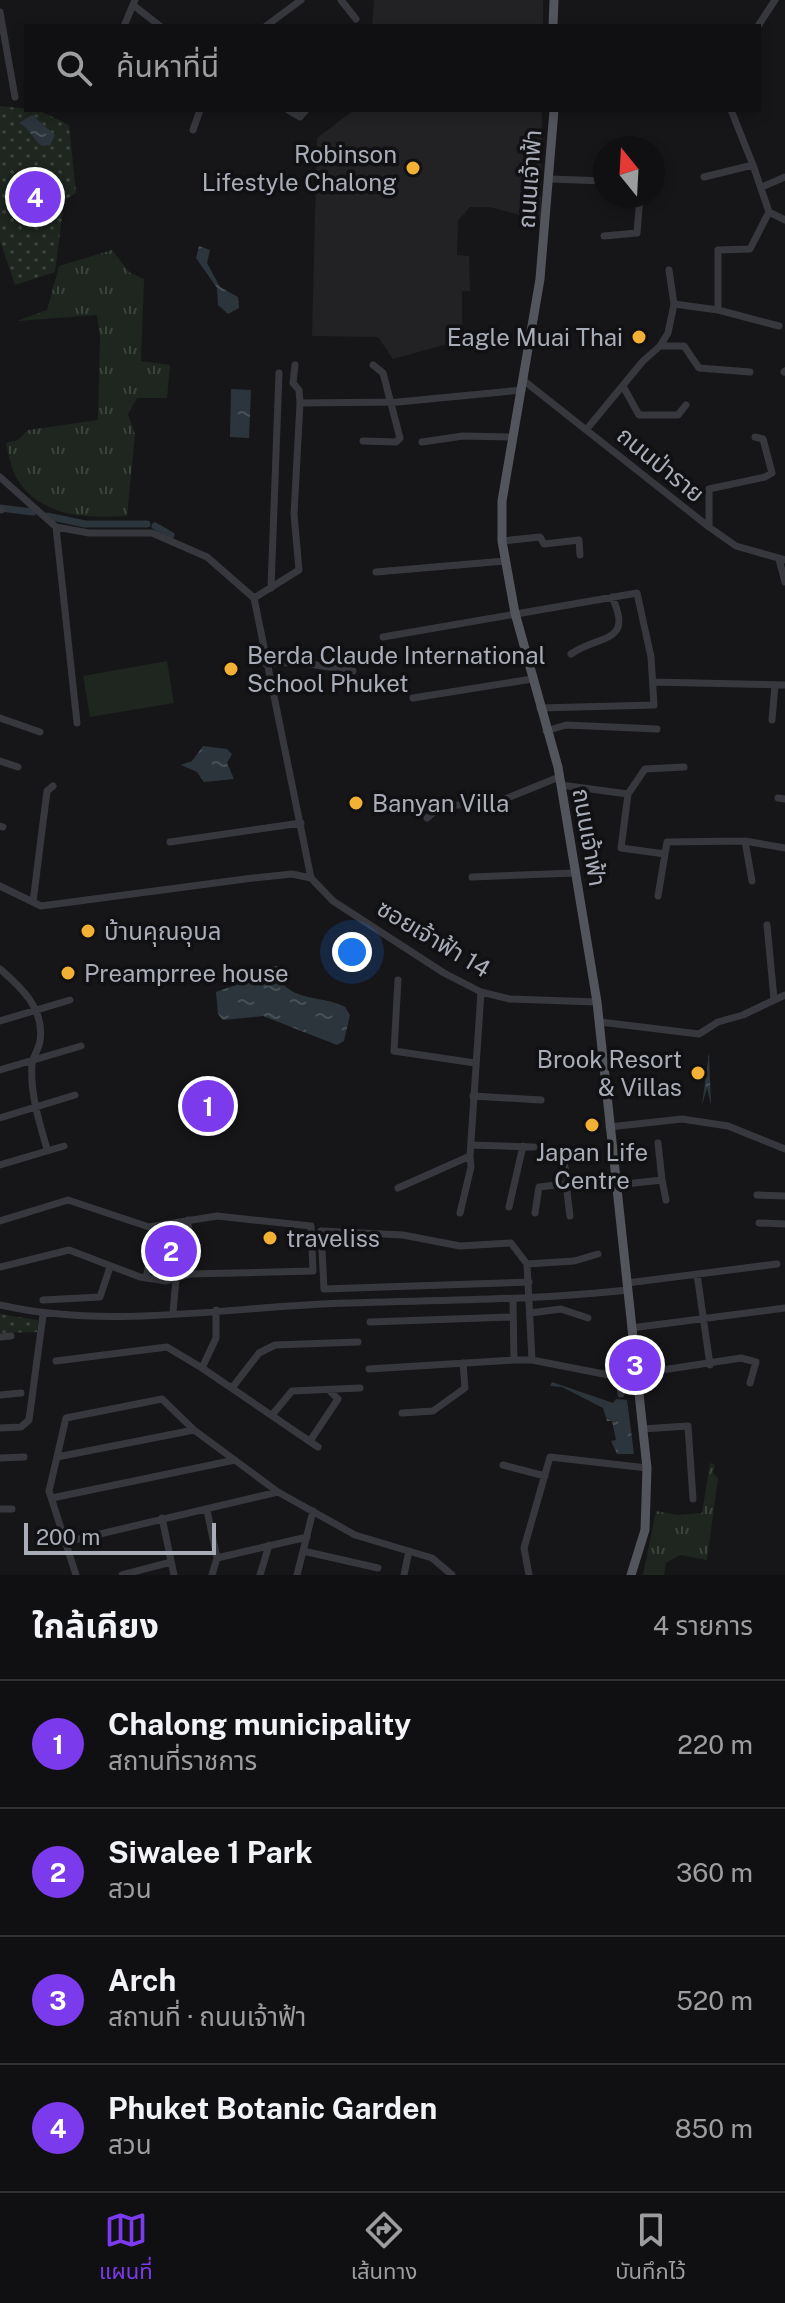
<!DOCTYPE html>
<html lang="th">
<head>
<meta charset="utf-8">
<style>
  body { margin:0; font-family:"Public Sans","Noto Sans Thai",sans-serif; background:#19191b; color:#f1f3f6 }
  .compass { position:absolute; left:593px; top:136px; width:72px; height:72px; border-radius:50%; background:#101012; box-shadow:0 4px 12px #0003; rotate:342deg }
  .scale { position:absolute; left:24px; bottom:20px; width:192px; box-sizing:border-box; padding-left:8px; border:4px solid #a8adb8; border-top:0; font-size:22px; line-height:28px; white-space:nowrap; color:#a8adb8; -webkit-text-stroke:6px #111113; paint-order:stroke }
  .you { position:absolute; left:352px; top:952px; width:28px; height:28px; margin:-20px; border:6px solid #fff; border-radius:50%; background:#1a73e8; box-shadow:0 0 0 12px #1a73e833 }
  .badge { display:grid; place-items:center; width:52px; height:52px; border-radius:50%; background:#7c3aed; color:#fff; font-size:26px; font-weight:700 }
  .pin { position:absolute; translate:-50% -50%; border:4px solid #fff; box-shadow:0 2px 8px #0006 }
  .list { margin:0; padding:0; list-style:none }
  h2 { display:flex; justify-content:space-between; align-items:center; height:104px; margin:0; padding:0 32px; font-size:34px }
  h2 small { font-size:26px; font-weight:400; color:#9c9d9f }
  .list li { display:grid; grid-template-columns:52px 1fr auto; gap:24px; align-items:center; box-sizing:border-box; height:128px; padding:0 32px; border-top:2px solid #303032 }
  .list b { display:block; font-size:30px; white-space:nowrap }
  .list p { margin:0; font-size:26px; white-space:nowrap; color:#9c9d9f }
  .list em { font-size:26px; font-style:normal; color:#9c9d9f }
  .icon { flex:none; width:44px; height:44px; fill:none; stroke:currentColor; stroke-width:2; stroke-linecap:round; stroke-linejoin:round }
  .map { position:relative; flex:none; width:785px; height:1575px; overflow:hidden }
  .search { position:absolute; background:#101012; box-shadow:0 4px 12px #0003; left:24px; right:24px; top:24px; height:88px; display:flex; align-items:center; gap:20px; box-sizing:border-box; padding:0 28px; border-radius:0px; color:#9c9d9f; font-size:30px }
  .sheet { height:616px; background:#101012 }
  nav { display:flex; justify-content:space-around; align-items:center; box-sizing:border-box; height:112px; border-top:2px solid #303032; background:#101012; font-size:22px; color:#9c9d9f }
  nav a { display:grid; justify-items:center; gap:4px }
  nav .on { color:#7c3aed }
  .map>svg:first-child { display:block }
  .built { fill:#222225 }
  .grass { fill:url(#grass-tufts) }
  .park { fill:url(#park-dots) }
  .pitch { fill:#1e261f }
  .water { fill:url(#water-ripples) }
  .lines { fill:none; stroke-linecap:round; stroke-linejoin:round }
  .canal { stroke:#2c353c; stroke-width:7 }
  .minor { stroke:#37383d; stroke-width:7 }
  .major { stroke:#53555c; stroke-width:9 }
  .poi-dot { fill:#f2b134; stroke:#111113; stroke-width:3 }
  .labels { text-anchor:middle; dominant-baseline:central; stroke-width:7; stroke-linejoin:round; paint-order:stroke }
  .poi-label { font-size:24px; fill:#a8adb8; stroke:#111113; text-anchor:start }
  .street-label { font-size:24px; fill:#a8adb8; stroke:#111113 }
</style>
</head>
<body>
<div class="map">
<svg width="785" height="1575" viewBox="0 0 785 1575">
  <defs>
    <pattern id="grass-tufts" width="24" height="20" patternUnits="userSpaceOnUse" patternTransform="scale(2)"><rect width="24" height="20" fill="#1e261f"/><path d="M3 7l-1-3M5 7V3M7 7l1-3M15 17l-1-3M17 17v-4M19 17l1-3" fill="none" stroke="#3c433d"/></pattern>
    <pattern id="park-dots" width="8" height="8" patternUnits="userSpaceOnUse" patternTransform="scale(2)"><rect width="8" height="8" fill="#1e261f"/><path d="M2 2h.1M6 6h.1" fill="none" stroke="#3c433d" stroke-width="1.8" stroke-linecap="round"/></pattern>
    <pattern id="water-ripples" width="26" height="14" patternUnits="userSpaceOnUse" patternTransform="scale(2)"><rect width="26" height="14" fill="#2c353c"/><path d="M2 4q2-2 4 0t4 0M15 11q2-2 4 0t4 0" fill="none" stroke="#485056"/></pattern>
  </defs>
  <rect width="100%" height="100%" fill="#161618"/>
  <!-- built -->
  <path class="built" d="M374 0H543V26H372Z
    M354 110H542L541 220 489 207H470L458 221 457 255 469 256 470 291H462V340L393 359 378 337 312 336 317 138Z"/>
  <!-- grass -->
  <path class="grass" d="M112 250 130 273 144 279 141 361 170 365 167 398H137L128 414 135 434 127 516C89 518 47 518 21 485 12 474 9 456 6 443L18 440 28 430 98 420 100 338 97 315 17 321 47 310 59 266Z
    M710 1463 715 1465 713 1473 718 1478 707 1560 680 1555 666 1563 664 1575H643L656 1511 677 1515 702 1513Z"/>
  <!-- park -->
  <path class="park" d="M0 106 38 110 69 125 76 193 64 201 55 272 15 285 0 241Z
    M182 1226 183 1270 172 1266 161 1270 158 1231Z
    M0 1314 38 1320 37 1332 0 1333Z"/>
  <!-- pitch -->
  <path class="pitch" d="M167 661 174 703 90 717 83 676Z"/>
  <!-- water -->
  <path class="water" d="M32 115 55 135 50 145 42 146C32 139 31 129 19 123Z
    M199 246 210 250 207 263 220 287 238 297 239 308 228 314 218 305 217 288 196 258Z
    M231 389 251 390 249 438 230 437Z
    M203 746 227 749 232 754 227 763 234 779 204 782 197 772 181 765 192 761Z
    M272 966H278C278 1003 322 994 345 1007L350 1015 344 1041 337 1045 263 1016 223 1020 218 1014 216 992 253 979Z
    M709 1053 711 1105 707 1088 702 1105Z
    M552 1382 613 1403 616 1399 627 1400 634 1454H617L611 1441 616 1440 612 1421H607L603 1408 562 1387 550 1386Z"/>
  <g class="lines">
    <!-- canal -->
    <path class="canal" d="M0 508 33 512
      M47 516 85 524H147
      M155 526 171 535"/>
    <!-- minor -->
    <path class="minor" d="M341 0 356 19
      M133 5 160 26
      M0 12 15 97
      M124 26 135 0
      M266 26 301 0
      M758 26 775 0
      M288 110 300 117 306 110
      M731 110 753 165
      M193 130 200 110
      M704 177 753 165 769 212 750 249 718 250V310
      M550 179 605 181
      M762 187 785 177
      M769 212 785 220
      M604 236 637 233 640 196
      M674 304 718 310 779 326
      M660 346H684L699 368 750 372
      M295 365 293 383 299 390 300 403
      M784 372 785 371
      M523 380 709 527 736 546 785 560
      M624 388 639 415H678L686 405
      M586 430 643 361 660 346 668 333 674 304 669 270
      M363 441 396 442 400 438 383 373 373 365
      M422 442 463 436 513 437
      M0 477 56 527 89 533H152L207 557 254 598 311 878
      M0 510H1
      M56 527 77 723
      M709 527V489L765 477 772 473 763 439 755 437
      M502 541 540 537 544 544 579 540 580 555
      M779 559 785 582
      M376 572 505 561
      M271 588 279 373
      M254 598 299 570 294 514 300 403 398 402 522 390
      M383 637 637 593 651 657 654 705 540 708
      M571 654C600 634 634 644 612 597
      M266 664 298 662 353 671
      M653 682 785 685
      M413 698 532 679
      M0 718 40 732
      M772 720 775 685
      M546 731 566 725 657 729
      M0 761 18 767
      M561 785 628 794
      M778 798 785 799
      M427 818 441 806 495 803 559 777
      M0 826 3 827
      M745 841 752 881
      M170 842 301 823
      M665 854 621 848 628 794 645 769 684 767
      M472 877 575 873
      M311 878 333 901 444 973 481 992 510 999 597 1002
      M0 886 41 906 253 878 292 874 311 878
      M658 896 667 842 745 841 785 848
      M33 902 47 791 53 786
      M767 925 774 999
      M0 969C21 987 45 1009 40 1041 39 1049 33 1056 32 1064 30 1094 39 1121 47 1149
      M398 980 394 1051 475 1063
      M0 1021 70 1000
      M600 1022 699 1034 718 1022 743 1015 785 995
      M0 1070 81 1046
      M473 1096 541 1100
      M0 1118 75 1095
      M609 1127 682 1119 728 1126 785 1149
      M471 1145 534 1147
      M562 1150 568 1184
      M0 1165 64 1146
      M662 1180 666 1200
      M566 1184 570 1216
      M616 1185 662 1180 658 1143
      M398 1188 470 1156 481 992
      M757 1195 785 1196
      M509 1207 523 1146
      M460 1213 471 1167 470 1156
      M535 1213 539 1187 615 1178
      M188 1220 190 1274
      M0 1221 68 1200 149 1227 217 1216 311 1226 313 1271 190 1274 166 1281 140 1277 69 1250 0 1267
      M759 1223 785 1224
      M527 1264 574 1261 598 1254
      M697 1274 710 1365
      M146 1278 150 1258
      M627 1283 777 1264
      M43 1300 100 1297 110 1267
      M513 1301 514 1360H532L527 1264 511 1243 460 1246 403 1235 321 1231 324 1289 529 1282
      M0 1305C103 1329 217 1309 323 1304 425 1300 526 1301 628 1290
      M173 1312 176 1280
      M530 1313 561 1309 588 1318
      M370 1322 513 1317
      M631 1328 785 1308
      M0 1337 11 1336
      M532 1360 619 1377 621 1394
      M56 1361 167 1347 202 1368 216 1338V1310
      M202 1368 318 1447
      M369 1369 514 1360
      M636 1374 741 1358 756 1362 750 1383
      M232 1388 259 1353 275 1345 358 1342
      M0 1395 21 1393
      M402 1413 433 1411 465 1388 463 1363
      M272 1415 292 1391 360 1388
      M0 1428 21 1427 29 1420 43 1315
      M642 1429 688 1426 693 1499
      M310 1441 338 1399 329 1390
      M57 1457 194 1430
      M0 1458 24 1457
      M503 1465 545 1476
      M52 1498 235 1460
      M0 1509H12
      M207 1510 217 1558 307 1537
      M162 1518 174 1575
      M66 1542 278 1492
      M303 1551 378 1568
      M76 1575 49 1491 66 1418 162 1399 194 1430 278 1492 355 1535 432 1558 452 1575
      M122 1575 171 1562
      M212 1575 217 1558
      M260 1575 269 1545
      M297 1575 313 1511
      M404 1575 409 1551
      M529 1575 524 1548 550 1457 647 1468"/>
    <!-- major -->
    <path class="major" d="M553 26 554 0
      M554 110 540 279 502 501V541L515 613 558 767 597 1002 647 1468 645 1530 631 1575"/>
  </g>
  <!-- markers -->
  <g class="poi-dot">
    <circle cx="413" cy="168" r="8"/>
    <circle cx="639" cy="337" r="8"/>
    <circle cx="231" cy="669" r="8"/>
    <circle cx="356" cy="803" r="8"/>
    <circle cx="88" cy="931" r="8"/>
    <circle cx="68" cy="973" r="8"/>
    <circle cx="698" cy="1073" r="8"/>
    <circle cx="592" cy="1125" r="8"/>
    <circle cx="270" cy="1238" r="8"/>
  </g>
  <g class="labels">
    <!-- poi labels -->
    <g class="poi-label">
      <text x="397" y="154" text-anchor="end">Robinson<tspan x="397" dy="28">Lifestyle Chalong</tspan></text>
      <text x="623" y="337" text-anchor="end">Eagle Muai Thai</text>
      <text x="247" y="655">Berda Claude International<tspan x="247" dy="28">School Phuket</tspan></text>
      <text x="372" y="803">Banyan Villa</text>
      <text x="104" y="931">บ้านคุณอุบล</text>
      <text x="84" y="973">Preamprree house</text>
      <text x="682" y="1059" text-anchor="end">Brook Resort<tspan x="682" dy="28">&amp; Villas</tspan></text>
      <text x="592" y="1152" text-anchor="middle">Japan Life<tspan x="592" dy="28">Centre</tspan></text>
      <text x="286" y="1238">traveliss</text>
    </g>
    <!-- street labels -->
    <g class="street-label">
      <text transform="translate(529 179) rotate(-86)">ถนนเจ้าฟ้า</text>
      <text transform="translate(661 464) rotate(39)">ถนนป่าราย</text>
      <text transform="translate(590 837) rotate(80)">ถนนเจ้าฟ้า</text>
      <text transform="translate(434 938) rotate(31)">ซอยเจ้าฟ้า 14</text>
    </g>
  </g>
</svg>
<svg class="compass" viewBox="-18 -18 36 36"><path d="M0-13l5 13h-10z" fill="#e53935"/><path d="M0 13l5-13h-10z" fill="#9c9d9f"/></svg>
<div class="scale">200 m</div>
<div class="you"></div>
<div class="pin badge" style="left:208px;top:1106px">1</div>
<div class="pin badge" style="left:171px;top:1251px">2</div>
<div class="pin badge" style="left:635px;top:1365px">3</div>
<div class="pin badge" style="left:35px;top:197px">4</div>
<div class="search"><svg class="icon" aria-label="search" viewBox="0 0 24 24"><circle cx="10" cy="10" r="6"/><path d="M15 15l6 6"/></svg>ค้นหาที่นี่</div>
</div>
<section class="sheet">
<h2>ใกล้เคียง<small>4 รายการ</small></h2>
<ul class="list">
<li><span class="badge">1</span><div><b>Chalong municipality</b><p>สถานที่ราชการ</p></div><em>220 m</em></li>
<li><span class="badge">2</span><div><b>Siwalee 1 Park</b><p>สวน</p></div><em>360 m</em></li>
<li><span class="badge">3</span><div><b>Arch</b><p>สถานที่ · ถนนเจ้าฟ้า</p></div><em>520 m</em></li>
<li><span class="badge">4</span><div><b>Phuket Botanic Garden</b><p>สวน</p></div><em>850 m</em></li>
</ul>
</section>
<nav>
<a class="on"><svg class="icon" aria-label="map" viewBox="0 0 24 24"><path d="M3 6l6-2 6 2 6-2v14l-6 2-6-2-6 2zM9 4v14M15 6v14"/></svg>แผนที่</a>
<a><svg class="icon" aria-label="directions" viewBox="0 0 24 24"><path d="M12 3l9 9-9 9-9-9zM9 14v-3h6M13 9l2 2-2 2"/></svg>เส้นทาง</a>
<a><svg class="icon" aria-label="saved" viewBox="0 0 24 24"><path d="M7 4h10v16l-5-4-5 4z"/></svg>บันทึกไว้</a>
</nav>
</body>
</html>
